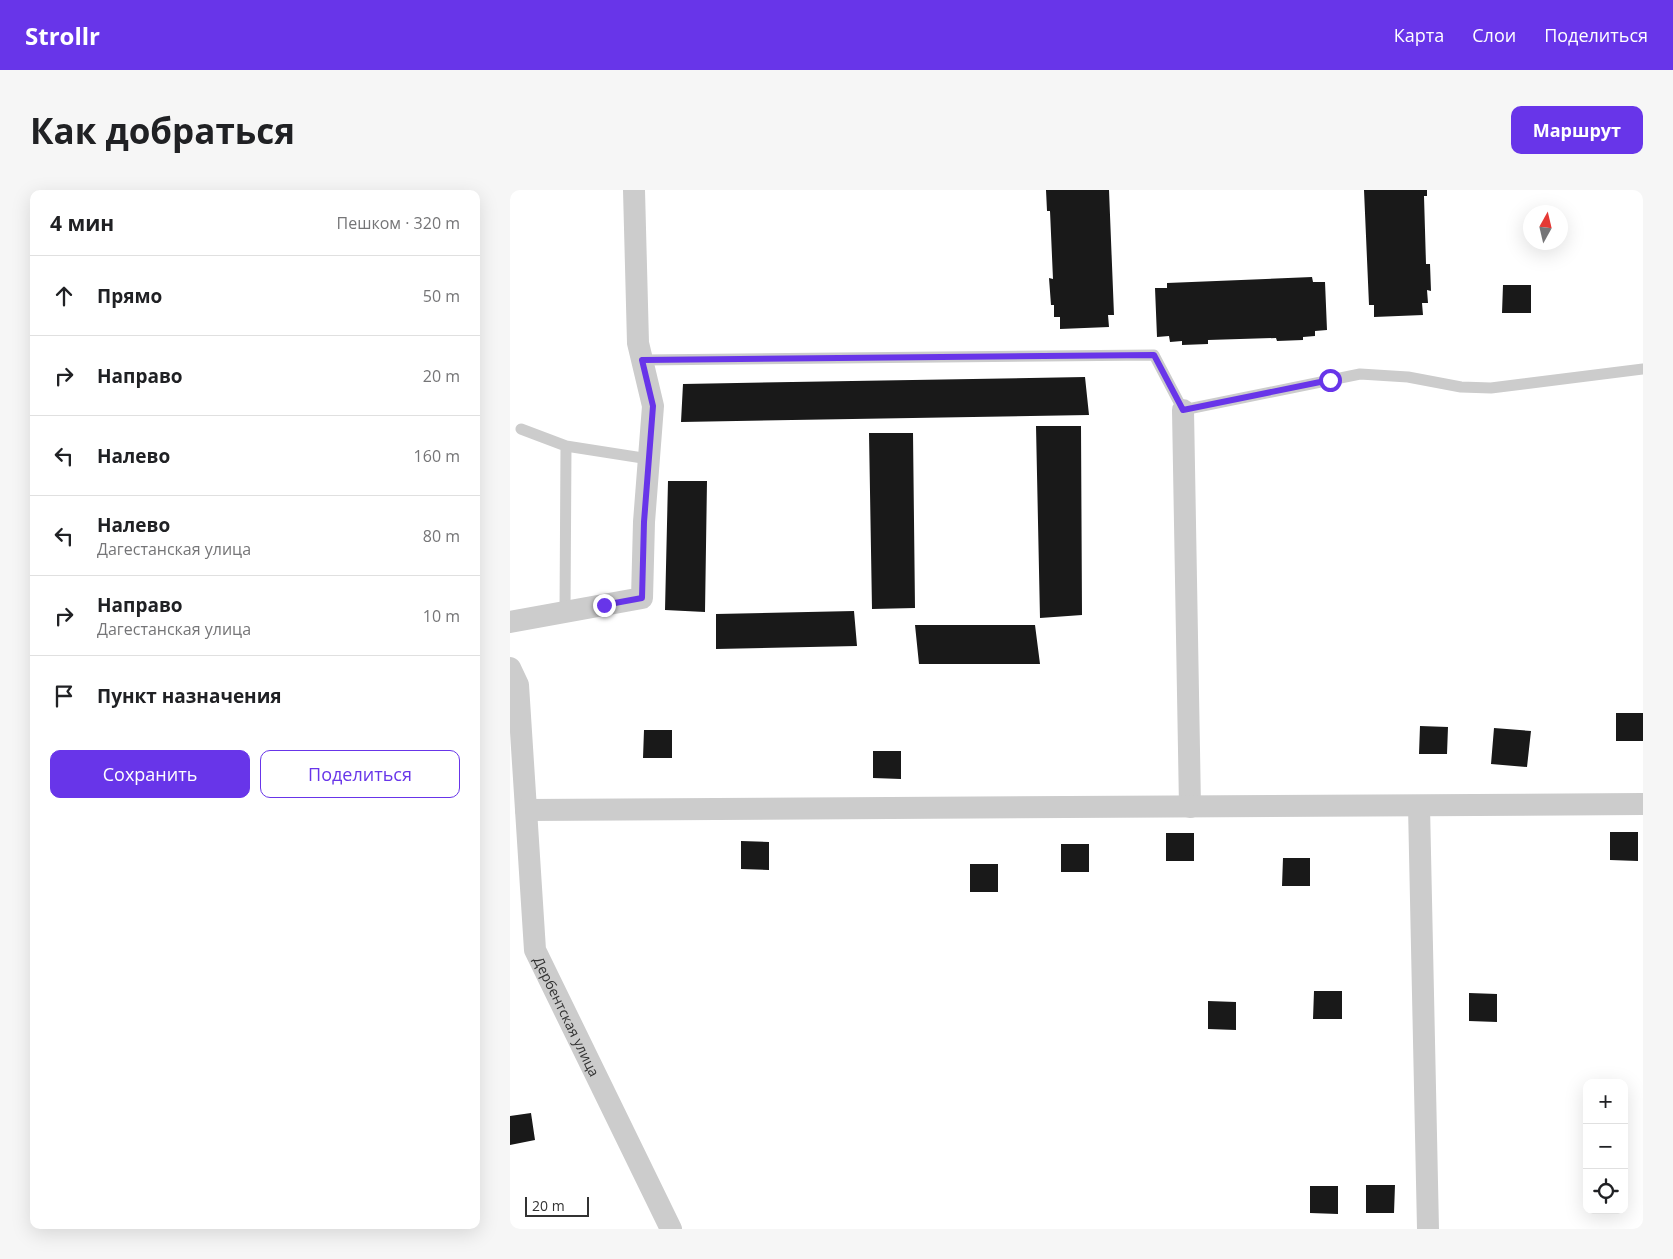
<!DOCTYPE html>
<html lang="ru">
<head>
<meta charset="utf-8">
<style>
  body { margin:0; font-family:"Open Sans",sans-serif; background:#f6f6f6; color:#202124 }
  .controls { position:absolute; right:15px; bottom:15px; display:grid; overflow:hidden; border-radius:10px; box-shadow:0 5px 20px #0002 }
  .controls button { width:45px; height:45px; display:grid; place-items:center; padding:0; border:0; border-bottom:1px solid #e0e0e0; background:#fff; color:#202124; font:25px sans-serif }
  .compass { position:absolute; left:1013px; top:15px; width:45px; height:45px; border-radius:50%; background:#fff; box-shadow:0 5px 20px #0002; rotate:8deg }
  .scale { position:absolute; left:15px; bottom:12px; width:64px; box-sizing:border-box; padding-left:5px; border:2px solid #323232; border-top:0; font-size:14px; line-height:18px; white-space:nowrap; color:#323232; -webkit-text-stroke:4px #fff; paint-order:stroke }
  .stop { position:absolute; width:15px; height:15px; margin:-11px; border:4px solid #6835e9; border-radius:50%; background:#fff }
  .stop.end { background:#6835e9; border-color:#fff; box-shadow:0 1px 5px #0008 }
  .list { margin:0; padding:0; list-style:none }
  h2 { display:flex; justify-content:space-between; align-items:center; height:65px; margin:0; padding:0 20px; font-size:21px }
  h2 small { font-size:16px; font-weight:400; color:#757577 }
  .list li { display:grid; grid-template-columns:32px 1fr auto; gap:15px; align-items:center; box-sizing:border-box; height:80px; padding:0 20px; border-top:1px solid #e0e0e0 }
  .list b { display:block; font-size:19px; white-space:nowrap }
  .list p { margin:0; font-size:16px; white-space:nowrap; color:#757577 }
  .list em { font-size:16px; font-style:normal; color:#757577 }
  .actions { display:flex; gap:10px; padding:15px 20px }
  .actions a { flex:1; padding:11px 0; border:1px solid #6835e9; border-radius:10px; text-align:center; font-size:18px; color:#6835e9 }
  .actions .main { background:#6835e9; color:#fff }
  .icon { flex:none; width:28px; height:28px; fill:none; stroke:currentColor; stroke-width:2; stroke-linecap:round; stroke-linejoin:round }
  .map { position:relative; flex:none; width:1133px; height:1039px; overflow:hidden; border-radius:10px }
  header { display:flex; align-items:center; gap:30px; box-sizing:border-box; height:70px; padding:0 25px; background:#6835e9; color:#fff }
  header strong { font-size:24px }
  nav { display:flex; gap:28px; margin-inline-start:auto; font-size:18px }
  .intro { display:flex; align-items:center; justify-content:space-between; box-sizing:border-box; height:120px; padding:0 30px }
  h1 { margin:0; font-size:35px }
  .button { padding:12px 22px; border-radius:10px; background:#6835e9; color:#fff; font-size:18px; font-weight:700 }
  main { display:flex; gap:30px; padding:0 30px }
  aside { flex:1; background:#fff; border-radius:10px; box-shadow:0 5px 20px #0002 }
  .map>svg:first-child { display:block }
  .building { fill:#191919 }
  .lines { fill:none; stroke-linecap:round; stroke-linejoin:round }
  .service { stroke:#ccc; stroke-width:11 }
  .minor { stroke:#ccc; stroke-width:22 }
  .route { stroke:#6835e9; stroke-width:6 }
  .labels { text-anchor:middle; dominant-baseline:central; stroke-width:5; stroke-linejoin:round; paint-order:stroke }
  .street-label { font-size:14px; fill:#323232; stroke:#fff }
</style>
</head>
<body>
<header>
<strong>Strollr</strong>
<nav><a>Карта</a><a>Слои</a><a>Поделиться</a></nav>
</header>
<div class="intro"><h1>Как добраться</h1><a class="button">Маршрут</a></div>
<main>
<aside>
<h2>4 мин<small>Пешком · 320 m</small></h2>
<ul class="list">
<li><svg class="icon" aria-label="ahead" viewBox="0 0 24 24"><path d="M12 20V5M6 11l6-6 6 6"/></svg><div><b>Прямо</b></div><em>50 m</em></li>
<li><svg class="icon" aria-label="right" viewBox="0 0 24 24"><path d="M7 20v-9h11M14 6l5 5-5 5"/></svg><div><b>Направо</b></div><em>20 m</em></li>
<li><svg class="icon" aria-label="left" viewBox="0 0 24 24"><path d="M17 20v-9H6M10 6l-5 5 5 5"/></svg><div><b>Налево</b></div><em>160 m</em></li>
<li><svg class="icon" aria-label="left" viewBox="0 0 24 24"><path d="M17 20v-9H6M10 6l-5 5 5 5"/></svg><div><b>Налево</b><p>Дагестанская улица</p></div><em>80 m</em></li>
<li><svg class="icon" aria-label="right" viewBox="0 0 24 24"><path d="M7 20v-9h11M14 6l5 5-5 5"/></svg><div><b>Направо</b><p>Дагестанская улица</p></div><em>10 m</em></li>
<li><svg class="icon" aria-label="arrive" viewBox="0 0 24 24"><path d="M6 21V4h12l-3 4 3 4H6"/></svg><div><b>Пункт назначения</b></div></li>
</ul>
<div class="actions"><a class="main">Сохранить</a><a>Поделиться</a></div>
</aside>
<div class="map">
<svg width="1133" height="1039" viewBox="0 0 1133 1039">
  <rect width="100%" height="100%" fill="#fff"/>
  <!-- building -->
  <path class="building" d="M536 0H599L604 125H598L599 137 550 139V127H544V115H541L539 88 543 89 540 21H537Z
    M854 0H917V6H914L916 74H920L921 101 917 100 918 113H912L913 125 864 127V115H859Z
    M802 87 803 92H815L817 140 805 141V146L793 147V150L767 151 766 148 698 150V154L672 155V151L660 152 659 146 647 147 645 98H657V93Z
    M993 95H1021V123H992Z
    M575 187 579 225 171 232 173 194Z
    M526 236H571L572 425 530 428Z
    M359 243H403L405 418 362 419Z
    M158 291H197L195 422 155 420Z
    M344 421 347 456 206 459V424Z
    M405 435H525L530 474H409Z
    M1106 523H1133V551H1106Z
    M910 536 938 537 937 564H909Z
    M984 538 1021 541 1017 577 981 574Z
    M134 540H162V568H133Z
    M363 561H391V589L363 588Z
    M1100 642H1128V671L1100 670Z
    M656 643H684V671H656Z
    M231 651 259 652V680L231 679Z
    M551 654H579V682H551Z
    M773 668H800V696H772Z
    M460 674H488V702H460Z
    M804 801H832V829H803Z
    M959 803 987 804V832L959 831Z
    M698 811 726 812V840L698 839Z
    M21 923 25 950 0 955V926Z
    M856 995H885L884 1023H856Z
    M800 996H828V1024L800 1023Z"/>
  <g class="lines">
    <!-- service -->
    <path class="service" d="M132 170 644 165 673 220 850 184 898 187 951 197 981 198 1133 179
      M11 239 56 256 139 269
      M55 422 56 256"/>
    <!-- minor -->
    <g class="minor">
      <path d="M673 220 680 617"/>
      <path d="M0 432 132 408 134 332 143 216 128 153 124 0"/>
      <path id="s1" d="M0 478 8 495 25 760 161 1039"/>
      <path d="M909 616 918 1039"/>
      <path d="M16 620 1133 614"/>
    </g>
  </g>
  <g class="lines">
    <!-- route -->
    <path class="route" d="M94 415 132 408 134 332 143 216 132 170 644 165 673 220 820 190"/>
  </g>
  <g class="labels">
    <!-- street labels -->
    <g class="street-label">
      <text stroke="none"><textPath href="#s1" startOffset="358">Дербентская улица</textPath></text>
    </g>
  </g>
</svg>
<div class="controls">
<button>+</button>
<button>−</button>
<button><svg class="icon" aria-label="locate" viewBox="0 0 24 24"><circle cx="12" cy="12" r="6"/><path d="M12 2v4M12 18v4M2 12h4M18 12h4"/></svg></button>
</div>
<svg class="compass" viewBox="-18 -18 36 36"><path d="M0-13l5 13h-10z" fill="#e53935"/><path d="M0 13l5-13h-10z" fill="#757577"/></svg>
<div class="scale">20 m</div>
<div class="stop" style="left:820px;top:190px"></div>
<div class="stop end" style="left:94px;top:415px"></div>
</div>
</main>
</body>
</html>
